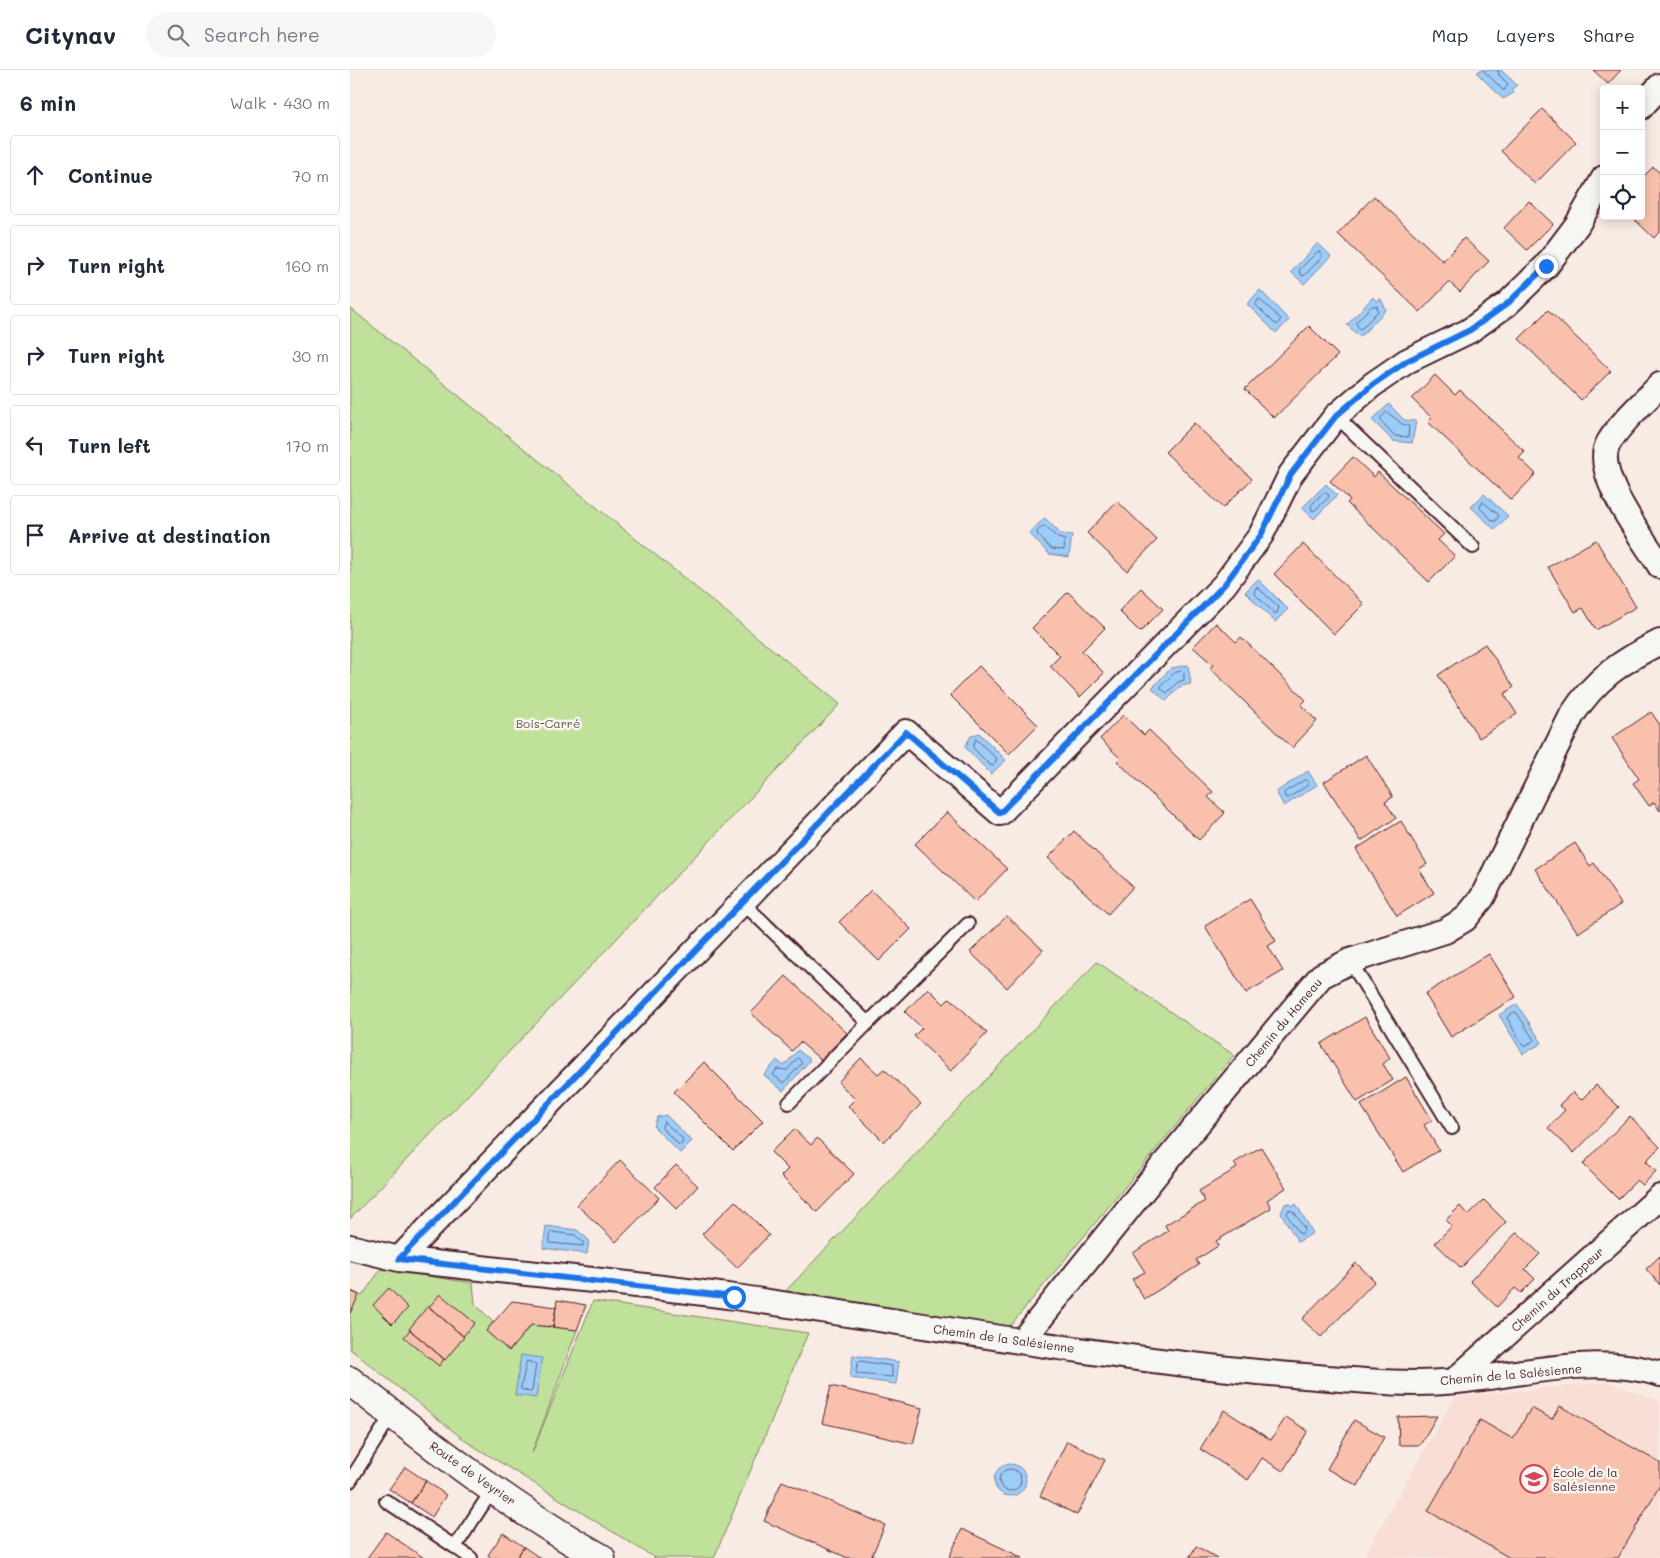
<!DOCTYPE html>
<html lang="en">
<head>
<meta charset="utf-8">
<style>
  body { margin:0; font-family:Mali,sans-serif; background:#f6f6f7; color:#1f2937 }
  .controls { position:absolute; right:15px; top:15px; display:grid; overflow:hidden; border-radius:5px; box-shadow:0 2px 12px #0003 }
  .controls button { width:45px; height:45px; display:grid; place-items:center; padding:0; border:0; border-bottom:1px solid #e0e1e3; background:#fff; color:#1f2937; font:25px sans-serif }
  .stop { position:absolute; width:15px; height:15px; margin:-11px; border:4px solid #1a73e8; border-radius:50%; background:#fff }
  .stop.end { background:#1a73e8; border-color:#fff; box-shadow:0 1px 5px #0008 }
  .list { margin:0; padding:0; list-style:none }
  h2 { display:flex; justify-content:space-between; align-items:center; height:65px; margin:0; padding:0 20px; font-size:21px }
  h2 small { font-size:16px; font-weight:400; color:#747a83 }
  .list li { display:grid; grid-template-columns:32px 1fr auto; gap:15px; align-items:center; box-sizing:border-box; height:80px; margin:0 10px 10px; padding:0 10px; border:1px solid #e0e1e3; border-radius:5px }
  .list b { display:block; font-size:19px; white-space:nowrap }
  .list em { font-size:16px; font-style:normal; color:#747a83 }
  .icon { flex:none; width:28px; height:28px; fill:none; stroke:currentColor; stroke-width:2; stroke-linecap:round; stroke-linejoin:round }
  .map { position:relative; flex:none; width:1310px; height:1488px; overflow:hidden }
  header { display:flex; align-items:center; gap:30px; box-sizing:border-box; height:70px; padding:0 25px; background:#fff; border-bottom:1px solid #e0e1e3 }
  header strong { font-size:24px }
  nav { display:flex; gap:28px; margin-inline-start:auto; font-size:18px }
  .search { width:350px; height:45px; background:#f6f6f7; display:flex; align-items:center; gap:12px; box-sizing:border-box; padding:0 18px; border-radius:28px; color:#747a83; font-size:19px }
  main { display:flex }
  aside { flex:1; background:#fff }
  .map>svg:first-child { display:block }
  .built { fill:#f8ded4 }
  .green { fill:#bfe19a; stroke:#848062 }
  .water { fill:#9cccf8; stroke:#7b87a6 }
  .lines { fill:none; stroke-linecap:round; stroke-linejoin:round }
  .shore { stroke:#6b647d; stroke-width:1 }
  .building { fill:#f9c1ad; stroke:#4a1f2b }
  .service-casing { stroke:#4a1f2b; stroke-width:16 }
  .minor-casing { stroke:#4a1f2b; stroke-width:28 }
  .tertiary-casing { stroke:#4a1f2b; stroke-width:31 }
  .service { stroke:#f6f6f2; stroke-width:12 }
  .minor { stroke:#f6f6f2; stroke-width:24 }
  .tertiary { stroke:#f6f6f2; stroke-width:28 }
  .route { stroke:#1a73e8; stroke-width:6 }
  .labels { text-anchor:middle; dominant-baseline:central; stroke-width:5; stroke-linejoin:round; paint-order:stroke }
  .park-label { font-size:12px; fill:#675047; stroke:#f6f6f2 }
  .street-label { font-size:12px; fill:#4a1f2b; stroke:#f6f6f2 }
  .poi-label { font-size:12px; fill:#4a1f2b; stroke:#f6f6f2; text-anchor:start }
</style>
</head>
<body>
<header>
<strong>Citynav</strong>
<div class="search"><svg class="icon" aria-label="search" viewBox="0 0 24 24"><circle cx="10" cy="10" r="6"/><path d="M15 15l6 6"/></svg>Search here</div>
<nav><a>Map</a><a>Layers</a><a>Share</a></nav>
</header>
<main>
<aside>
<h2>6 min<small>Walk · 430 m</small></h2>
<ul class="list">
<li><svg class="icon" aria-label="ahead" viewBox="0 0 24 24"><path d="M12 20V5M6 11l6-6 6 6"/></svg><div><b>Continue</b></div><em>70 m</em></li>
<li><svg class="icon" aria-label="right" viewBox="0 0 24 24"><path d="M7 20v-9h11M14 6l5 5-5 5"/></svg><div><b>Turn right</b></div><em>160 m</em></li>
<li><svg class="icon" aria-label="right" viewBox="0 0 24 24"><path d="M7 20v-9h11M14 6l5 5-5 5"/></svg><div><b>Turn right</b></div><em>30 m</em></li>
<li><svg class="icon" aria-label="left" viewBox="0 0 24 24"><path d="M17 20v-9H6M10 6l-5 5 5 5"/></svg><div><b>Turn left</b></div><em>170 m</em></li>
<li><svg class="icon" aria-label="arrive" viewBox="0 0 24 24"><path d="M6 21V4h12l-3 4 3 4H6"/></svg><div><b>Arrive at destination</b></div></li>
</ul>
</aside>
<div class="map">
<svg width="1310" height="1488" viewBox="0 0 1310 1488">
  <rect width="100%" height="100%" fill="#f7ebe4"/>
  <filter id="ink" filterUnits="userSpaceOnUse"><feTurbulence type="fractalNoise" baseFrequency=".02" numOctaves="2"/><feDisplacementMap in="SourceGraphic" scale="10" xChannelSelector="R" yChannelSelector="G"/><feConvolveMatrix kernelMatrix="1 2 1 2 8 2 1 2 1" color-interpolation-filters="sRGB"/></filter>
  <g filter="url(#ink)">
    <!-- built -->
    <path class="built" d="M1257 1312 1310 1331V1488H1013L1105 1327Z"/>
    <!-- green -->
    <path class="green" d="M0 238 490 634 0 1149Z
      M747 892 884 985 660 1256 431 1226Z
      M31 1199 123 1213 125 1234 143 1252 136 1261 159 1281 181 1255 227 1260 182 1383 243 1231 458 1263 364 1488H305L117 1372 0 1279V1220L12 1226Z"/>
    <!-- water -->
    <path class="water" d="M1130 0H1151L1167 15 1162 19 1164 23 1153 29 1127 3Z
      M968 173 981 186 954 214 941 202Z
      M910 220 939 250 926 263 897 234Z
      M1023 227 1026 231 1031 229 1036 240 1010 267 997 255Z
      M1039 334 1054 350 1066 351 1062 373 1043 371 1022 350Z
      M976 414 987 425 964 449 952 438Z
      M1134 424 1158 446 1145 460 1121 437Z
      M695 448 711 464 722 465 719 487 699 484 679 463Z
      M908 509 938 539 925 552 895 522Z
      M838 595 841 614 831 616 816 631 802 618 821 598Z
      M629 663 656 690 641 704 615 677 621 666Z
      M958 701 967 715 934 736 926 722Z
      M1167 934 1192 973 1173 984 1149 945Z
      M448 980 460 990 433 1021 414 1005 427 990 434 996Z
      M316 1045 342 1071 330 1083 304 1057 307 1047Z
      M939 1133 943 1136 946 1134 963 1163 948 1172 931 1143 935 1134Z
      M196 1156 227 1160 239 1170 237 1184 193 1178Z
      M171 1285 192 1288 186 1328 165 1325Z
      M503 1285 549 1292 546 1314 500 1308Z
      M644 1410a16 16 0 1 1 32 0a16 16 0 1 1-32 0Z"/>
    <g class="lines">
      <!-- shore -->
      <path class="shore" d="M1133 0 1154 21 1158 14 1149 5 1148 0
        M970 182 972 187 955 205 952 206 949 200 967 182Z
        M909 229 931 249 928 254H925L906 235Z
        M1022 236H1027L1028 241 1012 258 1009 259 1006 253Z
        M1037 342 1052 354 1059 356 1058 367 1045 366 1031 351V348Z
        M974 422 978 424 979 427 965 440 962 441 961 436Z
        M1133 432 1149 445 1146 451H1143L1130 438Z
        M694 456 708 468 715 470 714 480 701 479 688 465 687 462Z
        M907 517 929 537 927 543H924L904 523Z
        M832 601 834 603V610L828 612 817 623 811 619V616L824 603Z
        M626 669 647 689 643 696 640 695 623 678Z
        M955 710 958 711V715L938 728 935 727 934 723Z
        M1164 942 1167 943 1184 970 1176 976H1173L1157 948Z
        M448 988 452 993 434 1013 423 1005 427 999 437 1000Z
        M314 1052 333 1069 332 1074H328L312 1058Z
        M939 1140 944 1142 955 1159 952 1164 949 1163 937 1145Z
        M202 1162 225 1165 233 1172V1176L200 1173V1164Z
        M177 1291 186 1294 182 1321 180 1322 171 1319Z
        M509 1291 542 1296V1307L507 1304 506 1301Z
        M649 1410a11 11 0 1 1 22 0a11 11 0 1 1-22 0Z"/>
    </g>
    <!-- building -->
    <path class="building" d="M1243 0H1271L1258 14Z
      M1192 39 1226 72 1185 114 1151 81Z
      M1303 97 1310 103V161L1304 168 1281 146H1291V109Z
      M1024 126 1093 191 1114 168 1139 191 1110 222 1099 212 1070 242 988 164Z
      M1179 131 1203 154 1177 180 1154 158Z
      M1198 240 1261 301 1231 330 1169 269Z
      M959 256 988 285 924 348 895 319Z
      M1085 305 1105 325 1110 320 1175 382 1169 388 1186 404 1161 430 1078 352 1082 348 1062 329Z
      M844 353 902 409 873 438 815 382Z
      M1003 387 1024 407 1028 402 1094 464 1088 470 1105 486 1079 512 997 433 1000 430 980 411Z
      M767 431 807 470 777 501 737 463Z
      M1246 470 1286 537 1246 560 1233 538 1225 542 1198 497Z
      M953 474 1014 534 984 564 924 504Z
      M791 518 813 539 790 562 769 541Z
      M718 522 755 558 732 581 754 603 730 627 700 596 710 586 682 558Z
      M866 553 886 572 891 567 956 630 951 635 967 651 942 678 860 598 863 595 843 577Z
      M1135 574 1164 617 1154 624 1167 644 1129 668 1088 605Z
      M629 596 688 655 659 684 600 625Z
      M1301 642 1310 655V741L1304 732 1299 736 1283 713 1289 709 1262 668Z
      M773 645 794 665 799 660 863 722 858 727 875 743 849 770 767 691 770 688 750 669Z
      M1016 685 1043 727 1035 732 1046 748 1011 771 974 712Z
      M597 742 657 799 625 832 565 774Z
      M1051 751 1077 794 1069 799 1084 823 1047 846 1006 779Z
      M724 761 783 817 758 844 698 788Z
      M1225 773 1240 796 1244 793 1271 834 1228 863 1185 799Z
      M521 820 561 859 529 891 489 852Z
      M900 829 926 871 918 876 933 901 896 923 855 856Z
      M657 846 693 880 657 918 620 882Z
      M1139 884 1166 927 1101 967 1075 924Z
      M436 906 497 963 471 990 450 972 442 981 401 943Z
      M578 918 594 934 600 928 637 963 601 1001 564 966 572 958 555 942Z
      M1015 947 1040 988 1033 994 1043 1010 1007 1032 971 974Z
      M511 988 528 1004 534 999 571 1034 534 1072 498 1036 505 1029 488 1012Z
      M354 992 413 1051 383 1081 324 1022Z
      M1056 1007 1082 1050 1074 1055 1089 1080 1053 1102 1011 1035Z
      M1246 1015 1269 1037 1224 1083 1198 1058 1215 1040 1209 1035 1223 1022 1231 1030Z
      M1280 1046 1310 1077 1296 1091 1306 1101 1293 1115 1287 1110 1268 1129 1233 1094Z
      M444 1059 461 1075 467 1068 504 1104 467 1142 431 1106 438 1099 421 1082Z
      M911 1077 936 1118 917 1130 921 1138 866 1171 868 1176 846 1190 849 1195 794 1229 782 1209 795 1202 783 1183 818 1161 815 1155 855 1131 849 1121 887 1098 884 1093Z
      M270 1090 309 1128 266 1172 227 1135Z
      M326 1095 348 1116 327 1139 305 1117Z
      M1134 1130 1156 1152 1111 1198 1085 1173 1102 1156 1096 1150 1110 1136 1118 1145Z
      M385 1131 419 1165 387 1198 352 1164Z
      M1167 1162 1190 1184 1175 1199 1185 1209 1171 1223 1165 1218 1147 1237 1120 1211Z
      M1310 1186V1215L1296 1199Z
      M1006 1193 1025 1211 971 1267 952 1249Z
      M39 1218 58 1238 42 1254 23 1235Z
      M0 1221 9 1225 0 1243Z
      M90 1224 125 1253 113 1266 79 1237Z
      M207 1230 236 1235 227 1260 203 1257Z
      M162 1231 206 1237 203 1257 181 1255 159 1281 136 1261Z
      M78 1236 114 1267 95 1290 59 1259Z
      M60 1260 94 1289 89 1296 54 1267Z
      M481 1316 572 1338 563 1374 472 1353Z
      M1210 1336 1310 1393V1415L1268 1488H1160L1078 1441 1130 1350 1163 1369 1181 1338 1202 1349Z
      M874 1340 921 1370 936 1347 958 1361 933 1401 912 1388 898 1410 850 1379Z
      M1087 1346 1070 1375H1049L1048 1347Z
      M1004 1350 1034 1367 1008 1416 977 1399Z
      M717 1371 755 1390 727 1445 690 1426Z
      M55 1397 76 1411 61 1433 39 1419Z
      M76 1411 96 1425 82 1447 61 1433Z
      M432 1411 535 1455 521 1488H498L414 1451Z
      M612 1459 673 1488H599Z
      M36 1462 74 1488H17Z
      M153 1463 174 1477 166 1488H141L138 1485Z
      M846 1476 867 1488H839Z
      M174 1477 190 1488H166Z"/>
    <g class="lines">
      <defs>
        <path id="service" d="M986 346 1123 477
          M392 832 518 953 439 1033
          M1000 891 1102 1058
          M518 953 618 854
          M0 1411 42 1344
          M36 1431 105 1477 143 1419
          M105 1477 121 1488"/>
        <path id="minor" d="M1291 37 1310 16
          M1310 315C1293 333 1272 351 1259 372 1240 402 1294 469 1310 496
          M0 1177 49 1189C161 1202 274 1212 385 1227 575 1254 763 1291 954 1306 1005 1310 1057 1316 1107 1311 1173 1304 1246 1284 1310 1304
          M49 1189 556 662 650 743 874 515 911 465 941 404 986 346 1022 315 1057 291 1119 261 1157 234 1196 196 1227 155 1254 108
          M672 1271 815 1093 971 906 1000 891 1095 861 1115 849 1132 828 1222 645C1246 608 1272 591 1310 572
          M1104 1311 1310 1127"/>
        <path id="tertiary" d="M0 1311C80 1374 161 1438 251 1488"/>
      </defs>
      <!-- service casing -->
      <use href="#service" class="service-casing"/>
      <!-- minor casing -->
      <use href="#minor" class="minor-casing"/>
      <!-- tertiary casing -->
      <use href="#tertiary" class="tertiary-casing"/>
      <!-- service -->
      <use href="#service" class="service"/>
      <!-- minor -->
      <use href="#minor" class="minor"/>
      <!-- tertiary -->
      <use href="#tertiary" class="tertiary"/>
    </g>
  </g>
  <g class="lines" filter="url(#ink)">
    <!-- route -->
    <path class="route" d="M384 1227 49 1189 556 662 650 743 874 515 911 465 941 404 986 346 1022 315 1057 291 1120 260 1157 234 1196 196"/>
  </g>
  <!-- icons -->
  <defs>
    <symbol id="school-ring" viewBox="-11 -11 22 22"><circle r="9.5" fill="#f6f6f2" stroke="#d1495b" stroke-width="1.5"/><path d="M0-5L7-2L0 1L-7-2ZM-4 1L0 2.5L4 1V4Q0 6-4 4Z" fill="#d1495b"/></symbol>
  </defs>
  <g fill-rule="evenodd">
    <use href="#school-ring" x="1168" y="1393" width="32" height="32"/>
  </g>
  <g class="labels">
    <!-- park labels -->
    <g class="park-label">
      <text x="198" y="653">Bois-Carré</text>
    </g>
    <!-- street labels -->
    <g class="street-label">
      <text transform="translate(933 952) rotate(-50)">Chemin du Hameau</text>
      <text transform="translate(1207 1219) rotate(-42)">Chemin du Trappeur</text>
      <text transform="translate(654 1268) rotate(8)">Chemin de la Salésienne</text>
      <text transform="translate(1161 1304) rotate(-5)">Chemin de la Salésienne</text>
      <text transform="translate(123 1403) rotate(35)">Route de Veyrier</text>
    </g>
    <!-- poi labels -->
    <g class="poi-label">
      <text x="1203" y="1402">École de la<tspan x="1203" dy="14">Salésienne</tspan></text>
    </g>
  </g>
</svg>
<div class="controls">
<button>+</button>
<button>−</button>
<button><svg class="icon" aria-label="locate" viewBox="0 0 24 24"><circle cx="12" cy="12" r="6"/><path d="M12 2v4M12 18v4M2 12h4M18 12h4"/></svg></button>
</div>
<div class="stop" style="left:384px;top:1227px"></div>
<div class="stop end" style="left:1196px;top:196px"></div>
</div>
</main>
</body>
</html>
